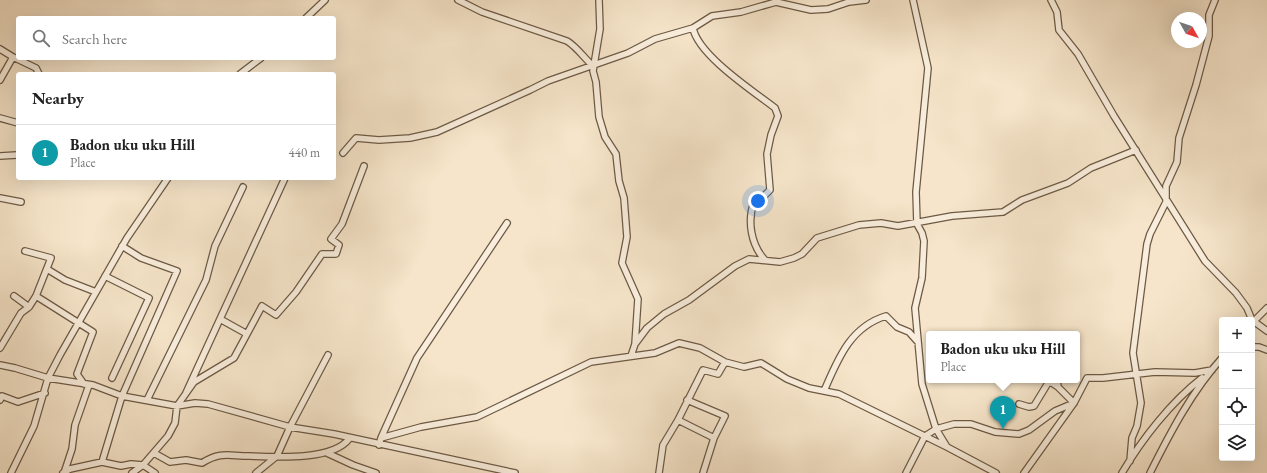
<!DOCTYPE html>
<html lang="en">
<head>
<meta charset="utf-8">
<style>
  body { margin:0; font-family:"EB Garamond",serif; background:#f2f2f2; color:#222 }
  .controls { position:absolute; right:12px; bottom:12px; display:grid; overflow:hidden; border-radius:4px; box-shadow:0 4px 16px #0002 }
  .controls button { width:36px; height:36px; display:grid; place-items:center; padding:0; border:0; border-bottom:1px solid #e0e0e0; background:#fff; color:#222; font:20px sans-serif }
  .compass { position:absolute; left:1171px; top:12px; width:36px; height:36px; border-radius:50%; background:#fff; box-shadow:0 4px 16px #0002; rotate:130deg }
  .you { position:absolute; left:758px; top:201px; width:14px; height:14px; margin:-10px; border:3px solid #fff; border-radius:50%; background:#1a73e8; box-shadow:0 0 0 6px #1a73e833 }
  .badge { display:grid; place-items:center; width:26px; height:26px; border-radius:50%; background:#8f2418; color:#fff; font-size:13px; font-weight:700 }
  .pin { position:absolute; translate:-50% -33px; filter:drop-shadow(0 1px 2px #0008) }
  .pin::after { content:''; position:absolute; top:21px; width:14px; height:12px; background:inherit; clip-path:polygon(0 0,100% 0,50% 100%) }
  .popup { position:absolute; left:926px; top:331px; width:154px; height:52px; box-sizing:border-box; display:grid; place-content:center; border-radius:4px; background:#fff; filter:drop-shadow(0 1px 3px #0005); font-size:13px; white-space:nowrap; color:#767676 }
  .popup b { font-size:15px; color:#222 }
  .popup::after { content:''; position:absolute; left:50%; top:100%; margin-left:-8px; border:8px solid transparent; border-top-color:#fff }
  .list { margin:0; padding:0; list-style:none }
  h2 { display:flex; justify-content:space-between; align-items:center; height:52px; margin:0; padding:0 16px; font-size:17px }
  h2 small { font-size:13px; font-weight:400; color:#767676 }
  .list li { display:grid; grid-template-columns:26px 1fr auto; gap:12px; align-items:center; box-sizing:border-box; height:56px; padding:0 16px; border-top:1px solid #e0e0e0 }
  .list b { display:block; font-size:15px; white-space:nowrap }
  .list p { margin:0; font-size:13px; white-space:nowrap; color:#767676 }
  .list em { font-size:13px; font-style:normal; color:#767676 }
  .icon { flex:none; width:22px; height:22px; fill:none; stroke:currentColor; stroke-width:2; stroke-linecap:round; stroke-linejoin:round }
  .map { position:relative; flex:none; width:1267px; height:473px; overflow:hidden }
  .search { position:absolute; background:#fff; box-shadow:0 4px 16px #0002; left:16px; top:16px; width:320px; height:44px; display:flex; align-items:center; gap:10px; box-sizing:border-box; padding:0 14px; border-radius:4px; color:#767676; font-size:15px }
  .panel { position:absolute; background:#fff; box-shadow:0 4px 16px #0002; left:16px; top:72px; width:320px; height:108px; border-radius:4px }
  .map>svg:first-child { display:block }
  .lines { fill:none; stroke-linecap:round; stroke-linejoin:round }
  .minor-casing { stroke:#6d5a45; stroke-width:8 }
  .minor { stroke:#f9eedd; stroke-width:5.5 }
</style>
</head>
<body>
<div class="map">
<svg width="1267" height="473" viewBox="0 0 1267 473">
  <rect width="100%" height="100%" fill="#f6e5ca"/>
  <filter id="stains"><feTurbulence type="fractalNoise" baseFrequency=".005" numOctaves="4"/><feColorMatrix values="0 0 0 0 .2 0 0 0 0 .09 0 0 0 0 .02 0 0 0 .5 -.17"/></filter>
  <radialGradient id="worn" r=".72"><stop offset=".6" stop-color="#630" stop-opacity="0"/><stop offset="1" stop-color="#630" stop-opacity=".3"/></radialGradient>
  <g class="lines">
    <defs>
      <path id="minor" d="M458 0 482 12 567 41C577 47 584 58 593 66
        M599 0 600 29 593 71 596 82 599 117 605 137 616 154 619 181 624 198 627 237 622 263 638 299 635 344
        M913 0 928 68 916 192 917 224 922 233 924 241 922 278 915 308 922 384 936 429 947 447 996 473
        M1051 0 1057 12 1059 30 1078 54 1114 116 1205 261 1236 293 1247 308 1252 320
        M306 18 325 0
        M693 28C698 55 753 91 775 108L778 116 771 135 767 154 770 190 762 198 754 202C747 221 751 245 765 260
        M0 49 13 57 0 80
        M13 57 36 68 39 74
        M240 74 261 58
        M0 118 18 123
        M343 153 356 138 379 140 410 138 437 132 530 90 548 81 628 53 655 39 693 28 712 16 741 12 776 2 811 10 828 9 849 2 866 0
        M0 156 17 155
        M0 198 21 202
        M25 251 51 258 36 296
        M47 269 65 280 96 292
        M105 276 149 298 112 378
        M14 296 29 307 36 296 93 332 77 374 84 384
        M220 319 285 178
        M1252 320 1267 331
        M1252 323 1267 308
        M247 334 262 306 276 315 296 292 322 254H336L339 245 331 239 342 224 364 166
        M1252 347H1259L1267 350
        M0 348 21 313 29 307
        M631 356 635 344 647 328 664 314 689 300 735 266 749 259 780 262 794 258 802 254 817 238 859 225 881 223 898 226 952 216 1003 212 1022 200 1068 183 1091 168 1136 150
        M0 365 15 368 48 378 93 385 122 396 177 406 195 403 208 404 290 427 334 434 515 473
        M824 391C838 359 850 327 886 316L897 327 909 332 917 341
        M0 400 2 396 18 402 45 393
        M147 400 206 280 215 246 243 187
        M687 400 725 416 714 438
        M1019 404 1029 407 1034 406 1048 383H1052L1058 387
        M678 420 714 438 703 473
        M381 438 417 358 507 223
        M379 445 381 438 421 427 477 417 591 362 655 353 679 343 700 348 725 362 744 367 761 363 787 379 809 388 839 394 947 447
        M154 453 170 462 186 460 202 463C221 451 229 456 249 456 275 457 332 461 349 439
        M327 453 353 465 376 473
        M1130 461 1132 438 1137 426 1141 403 1133 353 1147 244 1150 234 1166 202V186L1177 162 1179 138 1196 85 1209 36V15L1215 0
        M102 462 122 396 177 271 141 258 122 246
        M11 473 34 426 48 378 60 355 127 238 168 178
        M63 473 70 469 102 462 121 466 131 464 143 465 155 473
        M64 473 72 449 75 425 89 385
        M132 473 143 465 168 436 175 423 177 406 194 382 234 358 247 334 220 319 186 393
        M256 473 277 456 290 427 328 355
        M659 473 663 445 678 420 703 370 718 374 725 362
        M906 473 925 436 936 429 954 424H971L995 432 1019 434 1029 430 1055 411 1074 403 1058 387 1057 380
        M1024 473 1074 403 1087 378H1103L1155 372 1195 373 1212 370
        M1122 473C1142 439 1171 402 1202 378
        M1150 473C1170 433 1192 391 1222 358"/>
    </defs>
    <!-- minor casing -->
    <use href="#minor" class="minor-casing"/>
    <!-- minor -->
    <use href="#minor" class="minor"/>
  </g>
  <rect width="100%" height="100%" filter="url(#stains)"/>
  <rect width="100%" height="100%" fill="url(#worn)"/>
</svg>
<div class="controls">
<button>+</button>
<button>−</button>
<button><svg class="icon" aria-label="locate" viewBox="0 0 24 24"><circle cx="12" cy="12" r="6"/><path d="M12 2v4M12 18v4M2 12h4M18 12h4"/></svg></button>
<button><svg class="icon" aria-label="layers" viewBox="0 0 24 24"><path d="M12 4l9 5-9 5-9-5zM3 14l9 5 9-5"/></svg></button>
</div>
<svg class="compass" viewBox="-18 -18 36 36"><path d="M0-13l5 13h-10z" fill="#e53935"/><path d="M0 13l5-13h-10z" fill="#767676"/></svg>
<div class="you"></div>
<div class="pin badge" style="left:1003px;top:429px;background:#0f9aa8">1</div>
<div class="popup"><b>Badon uku uku Hill</b>Place</div>
<div class="search"><svg class="icon" aria-label="search" viewBox="0 0 24 24"><circle cx="10" cy="10" r="6"/><path d="M15 15l6 6"/></svg>Search here</div>
<section class="panel">
<h2>Nearby<small></small></h2>
<ul class="list">
<li><span class="badge" style="background:#0f9aa8">1</span><div><b>Badon uku uku Hill</b><p>Place</p></div><em>440 m</em></li>
</ul>
</section>
</div>
</body>
</html>
